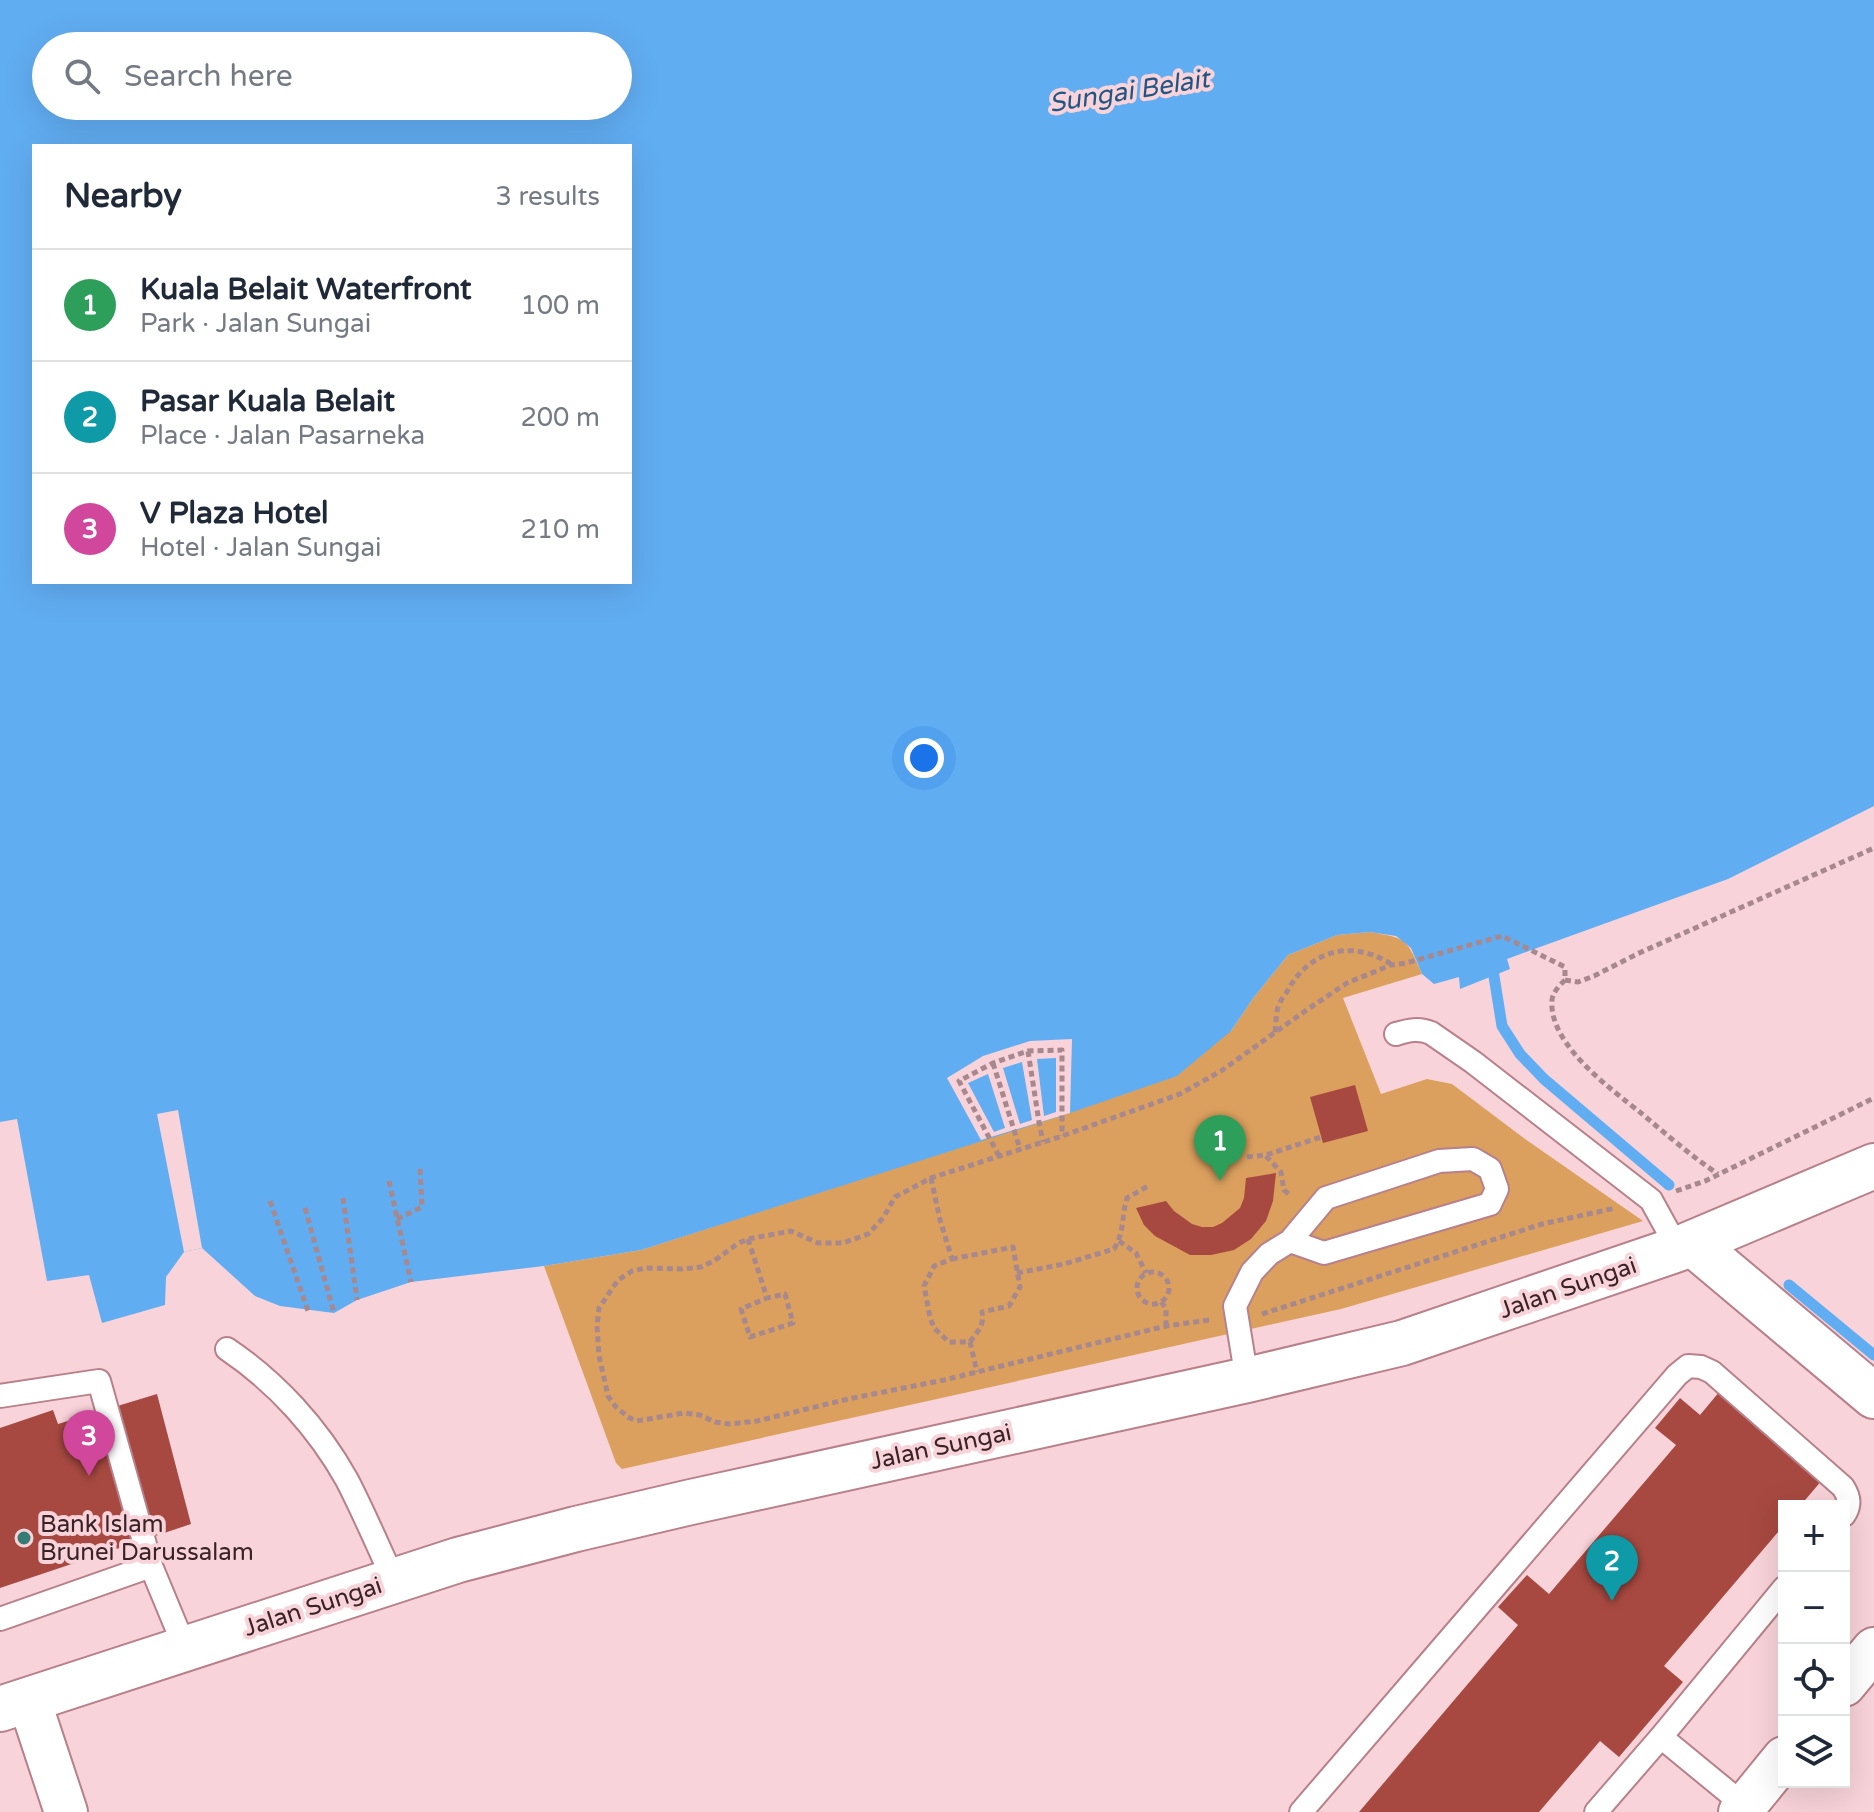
<!DOCTYPE html>
<html lang="en">
<head>
<meta charset="utf-8">
<style>
  body { margin:0; font-family:"Varela Round",sans-serif; background:#f2f2f3; color:#1f2937 }
  .controls { position:absolute; right:24px; bottom:24px; display:grid; overflow:hidden; border-radius:0px; box-shadow:0 8px 32px #0002 }
  .controls button { width:72px; height:72px; display:grid; place-items:center; padding:0; border:0; border-bottom:2px solid #e0e1e3; background:#fff; color:#1f2937; font:40px sans-serif }
  .you { position:absolute; left:924px; top:758px; width:28px; height:28px; margin:-20px; border:6px solid #fff; border-radius:50%; background:#1a73e8; box-shadow:0 0 0 12px #1a73e833 }
  .badge { display:grid; place-items:center; width:52px; height:52px; border-radius:50%; background:#111827; color:#fff; font-size:26px; font-weight:700 }
  .pin { position:absolute; translate:-50% -66px; filter:drop-shadow(0 2px 4px #0008) }
  .pin::after { content:''; position:absolute; top:42px; width:28px; height:24px; background:inherit; clip-path:polygon(0 0,100% 0,50% 100%) }
  .list { margin:0; padding:0; list-style:none }
  h2 { display:flex; justify-content:space-between; align-items:center; height:104px; margin:0; padding:0 32px; font-size:34px }
  h2 small { font-size:26px; font-weight:400; color:#747a83 }
  .list li { display:grid; grid-template-columns:52px 1fr auto; gap:24px; align-items:center; box-sizing:border-box; height:112px; padding:0 32px; border-top:2px solid #e0e1e3 }
  .list b { display:block; font-size:30px; white-space:nowrap }
  .list p { margin:0; font-size:26px; white-space:nowrap; color:#747a83 }
  .list em { font-size:26px; font-style:normal; color:#747a83 }
  .icon { flex:none; width:44px; height:44px; fill:none; stroke:currentColor; stroke-width:2; stroke-linecap:round; stroke-linejoin:round }
  .map { position:relative; flex:none; width:1874px; height:1812px; overflow:hidden }
  .search { position:absolute; background:#fff; box-shadow:0 8px 32px #0002; left:32px; top:32px; width:600px; height:88px; display:flex; align-items:center; gap:20px; box-sizing:border-box; padding:0 28px; border-radius:44px; color:#747a83; font-size:30px }
  .panel { position:absolute; background:#fff; box-shadow:0 8px 32px #0002; left:32px; top:144px; width:600px; height:440px; border-radius:0px }
  .map>svg:first-child { display:block }
  .green { fill:#dba05e }
  .water { fill:#61adf2; fill-rule:evenodd }
  .pier { fill:#f8d3d9; fill-rule:evenodd }
  .lines { fill:none; stroke-linecap:round; stroke-linejoin:round }
  .stream { stroke:#61adf2; stroke-width:11 }
  .building { fill:#a74940 }
  .service-casing { stroke:#b7808a; stroke-width:26 }
  .minor-casing { stroke:#b7808a; stroke-width:46 }
  .tertiary-casing { stroke:#b7808a; stroke-width:48 }
  .secondary-casing { stroke:#b7808a; stroke-width:48 }
  .path { stroke:#a7888e; stroke-width:5; stroke-dasharray:6 4; stroke-linecap:butt }
  .service { stroke:#fff; stroke-width:22 }
  .minor { stroke:#fff; stroke-width:42 }
  .tertiary { stroke:#fff; stroke-width:44 }
  .secondary { stroke:#fff; stroke-width:44 }
  .poi-dot { fill:#357c76; stroke:#f8d3d9; stroke-width:3 }
  .labels { text-anchor:middle; dominant-baseline:central; stroke-width:8; stroke-linejoin:round; paint-order:stroke }
  .street-label { font-size:24px; fill:#392327; stroke:#f8d3d9 }
  .poi-label { font-size:24px; fill:#392327; stroke:#f8d3d9; text-anchor:start }
  .water-label { font-size:26px; font-style:italic; fill:#215684; stroke:#f8d3d9 }
</style>
</head>
<body>
<div class="map">
<svg width="1874" height="1812" viewBox="0 0 1874 1812">
  <rect width="100%" height="100%" fill="#f8d3d9"/>
  <!-- green -->
  <path class="green" d="M1370 932C1408 938 1407 940 1422 974L1343 998 1381 1094 1427 1079 1452 1084 1525 1139 1643 1221 1341 1309 622 1469 616 1463 544 1266 641 1250 981 1140 1231 1031 1254 997 1288 955 1337 935Z"/>
  <!-- water -->
  <path class="water" d="M0 0H1874V806L1728 879 1507 959 1510 969 1460 989 1459 977 1434 984 1422 974 1411 948 1396 936 1370 932 1337 935 1288 955 1254 997 1231 1031 1177 1076 1070 1113 641 1250 544 1266 411 1282 357 1300 334 1313 280 1306 255 1296 202 1248 184 1252 166 1277 165 1305 102 1323 89 1275 47 1281 17 1119 0 1122ZM46 46H618V106H46ZM34 146H630V582H34Z"/>
  <!-- pier -->
  <path class="pier" d="M1072 1039 1070 1113 981 1140 947 1078 983 1056 1030 1041ZM1056 1058V1112L1044 1116 1037 1059ZM1022 1062 1032 1120 1020 1124 1003 1068ZM988 1074 1005 1128 994 1132 968 1083Z
    M178 1110 202 1248 184 1252 157 1114Z"/>
  <g class="lines">
    <!-- stream -->
    <path class="stream" d="M1492 964 1502 1026 1520 1054 1544 1079 1669 1185
      M1789 1285 1874 1355"/>
  </g>
  <!-- building -->
  <path class="building" d="M1355 1085 1368 1131 1323 1143 1310 1097Z
    M1276 1173 1273 1201 1266 1221 1251 1239 1234 1250 1211 1255H1190L1155 1236 1144 1225 1136 1208 1166 1201 1174 1211 1192 1224 1202 1227H1213L1222 1223 1240 1208 1244 1198 1246 1178Z
    M1720 1391 1823 1479 1800 1506H1784V1525L1664 1666 1683 1682 1619 1757 1600 1741 1539 1812H1359L1518 1625 1498 1607 1527 1575 1549 1594 1676 1445 1655 1428 1680 1398 1700 1415Z
    M157 1394 191 1524 0 1588V1428L53 1410 58 1424Z"/>
  <g class="lines">
    <defs>
      <path id="service" d="M1396 1034C1409 1030 1419 1028 1431 1033L1473 1062 1651 1200 1678 1249
        M227 1349C276 1382 318 1428 347 1480 364 1513 379 1548 394 1581
        M1247 1380 1235 1306 1252 1272 1269 1254 1290 1241 1326 1198 1439 1161 1473 1159 1490 1169 1497 1189 1490 1204 1324 1253 1290 1241
        M0 1396 99 1381 151 1566 185 1648
        M0 1619 151 1566
        M1661 1737 1745 1806
        M1301 1812 1677 1375 1688 1366 1701 1367 1712 1372 1843 1487C1849 1496 1851 1505 1844 1515
        M1596 1812 1661 1737 1784 1588"/>
      <path id="minor" d="M1844 1685 1874 1649
        M29 1700 66 1812
        M1740 1812 1784 1758"/>
      <path id="tertiary" d="M1693 1244 1874 1396"/>
      <path id="secondary" d="M0 1709 458 1560 576 1529 691 1502 1247 1380 1402 1343 1678 1249 1874 1166"/>
    </defs>
    <!-- service casing -->
    <use href="#service" class="service-casing"/>
    <!-- minor casing -->
    <use href="#minor" class="minor-casing"/>
    <!-- tertiary casing -->
    <use href="#tertiary" class="tertiary-casing"/>
    <!-- secondary casing -->
    <use href="#secondary" class="secondary-casing"/>
    <!-- path -->
    <path class="path" d="M1565 980 1578 982 1594 976 1637 954 1874 848
      M1275 1032C1276 1024 1276 1014 1278 1007 1280 1001 1285 995 1288 990 1310 950 1352 939 1391 964
      M1028 1051 1039 1122 1043 1142
      M993 1063 1020 1149
      M999 1156 959 1081 993 1063 1028 1051 1062 1050V1136
      M1266 1156 1281 1172 1284 1190 1291 1196
      M1247 1157 1266 1155 1321 1137
      M931 1178 940 1220 952 1259 934 1266 924 1286 930 1317 934 1328 949 1342H970L977 1372
      M389 1181 411 1282
      M1676 1191 1705 1181 1874 1098
      M343 1198 357 1300
      M270 1201 308 1311
      M305 1208 334 1313
      M397 1219 422 1207 420 1169
      M748 1239 767 1298 785 1294 793 1323 750 1337 741 1309 767 1298
      M1119 1241 1136 1253 1146 1273
      M952 1259 1013 1247 1020 1287 1009 1306 982 1312C985 1325 977 1332 970 1342
      M1137 1288a16 16 0 1 1 32 0a16 16 0 1 1-32 0Z
      M1017 1273 1064 1264 1114 1249C1125 1231 1121 1217 1127 1198L1148 1186
      M1161 1302 1166 1308V1326
      M1262 1314 1542 1224 1616 1208
      M1209 1320 1166 1326 944 1380 848 1399 757 1421 729 1424 715 1422 700 1415 684 1413 636 1421 628 1417 616 1407 608 1396 599 1356 597 1326 599 1308 618 1280 632 1271 646 1268 682 1269 701 1267 714 1261 737 1244 748 1239 791 1231 818 1243H843L868 1234 883 1218 895 1197 931 1178 1062 1136 1180 1094 1221 1071 1308 1009 1347 983 1391 965 1406 963 1502 936 1565 967V980C1559 986 1553 992 1552 1000 1548 1044 1611 1089 1641 1113 1666 1134 1691 1156 1718 1174"/>
    <!-- service -->
    <use href="#service" class="service"/>
    <!-- minor -->
    <use href="#minor" class="minor"/>
    <!-- tertiary -->
    <use href="#tertiary" class="tertiary"/>
    <!-- secondary -->
    <use href="#secondary" class="secondary"/>
  </g>
  <!-- markers -->
  <circle class="poi-dot" cx="24" cy="1538" r="8"/>
  <g class="labels">
    <!-- street labels -->
    <g class="street-label">
      <text transform="translate(1568 1288) rotate(-19)">Jalan Sungai</text>
      <text transform="translate(941 1447) rotate(-12)">Jalan Sungai</text>
      <text transform="translate(313 1607) rotate(-18)">Jalan Sungai</text>
    </g>
    <!-- poi labels -->
    <g class="poi-label">
      <text x="40" y="1524">Bank Islam<tspan x="40" dy="28">Brunei Darussalam</tspan></text>
    </g>
    <!-- water labels -->
    <g class="water-label">
      <text transform="translate(1129 91) rotate(-9)">Sungai Belait</text>
    </g>
  </g>
</svg>
<div class="controls">
<button>+</button>
<button>−</button>
<button><svg class="icon" aria-label="locate" viewBox="0 0 24 24"><circle cx="12" cy="12" r="6"/><path d="M12 2v4M12 18v4M2 12h4M18 12h4"/></svg></button>
<button><svg class="icon" aria-label="layers" viewBox="0 0 24 24"><path d="M12 4l9 5-9 5-9-5zM3 14l9 5 9-5"/></svg></button>
</div>
<div class="you"></div>
<div class="pin badge" style="left:1220px;top:1181px;background:#2e9e5b">1</div>
<div class="pin badge" style="left:1612px;top:1601px;background:#0f9aa8">2</div>
<div class="pin badge" style="left:89px;top:1476px;background:#d1479c">3</div>
<div class="search"><svg class="icon" aria-label="search" viewBox="0 0 24 24"><circle cx="10" cy="10" r="6"/><path d="M15 15l6 6"/></svg>Search here</div>
<section class="panel">
<h2>Nearby<small>3 results</small></h2>
<ul class="list">
<li><span class="badge" style="background:#2e9e5b">1</span><div><b>Kuala Belait Waterfront</b><p>Park · Jalan Sungai</p></div><em>100 m</em></li>
<li><span class="badge" style="background:#0f9aa8">2</span><div><b>Pasar Kuala Belait</b><p>Place · Jalan Pasarneka</p></div><em>200 m</em></li>
<li><span class="badge" style="background:#d1479c">3</span><div><b>V Plaza Hotel</b><p>Hotel · Jalan Sungai</p></div><em>210 m</em></li>
</ul>
</section>
</div>
</body>
</html>
